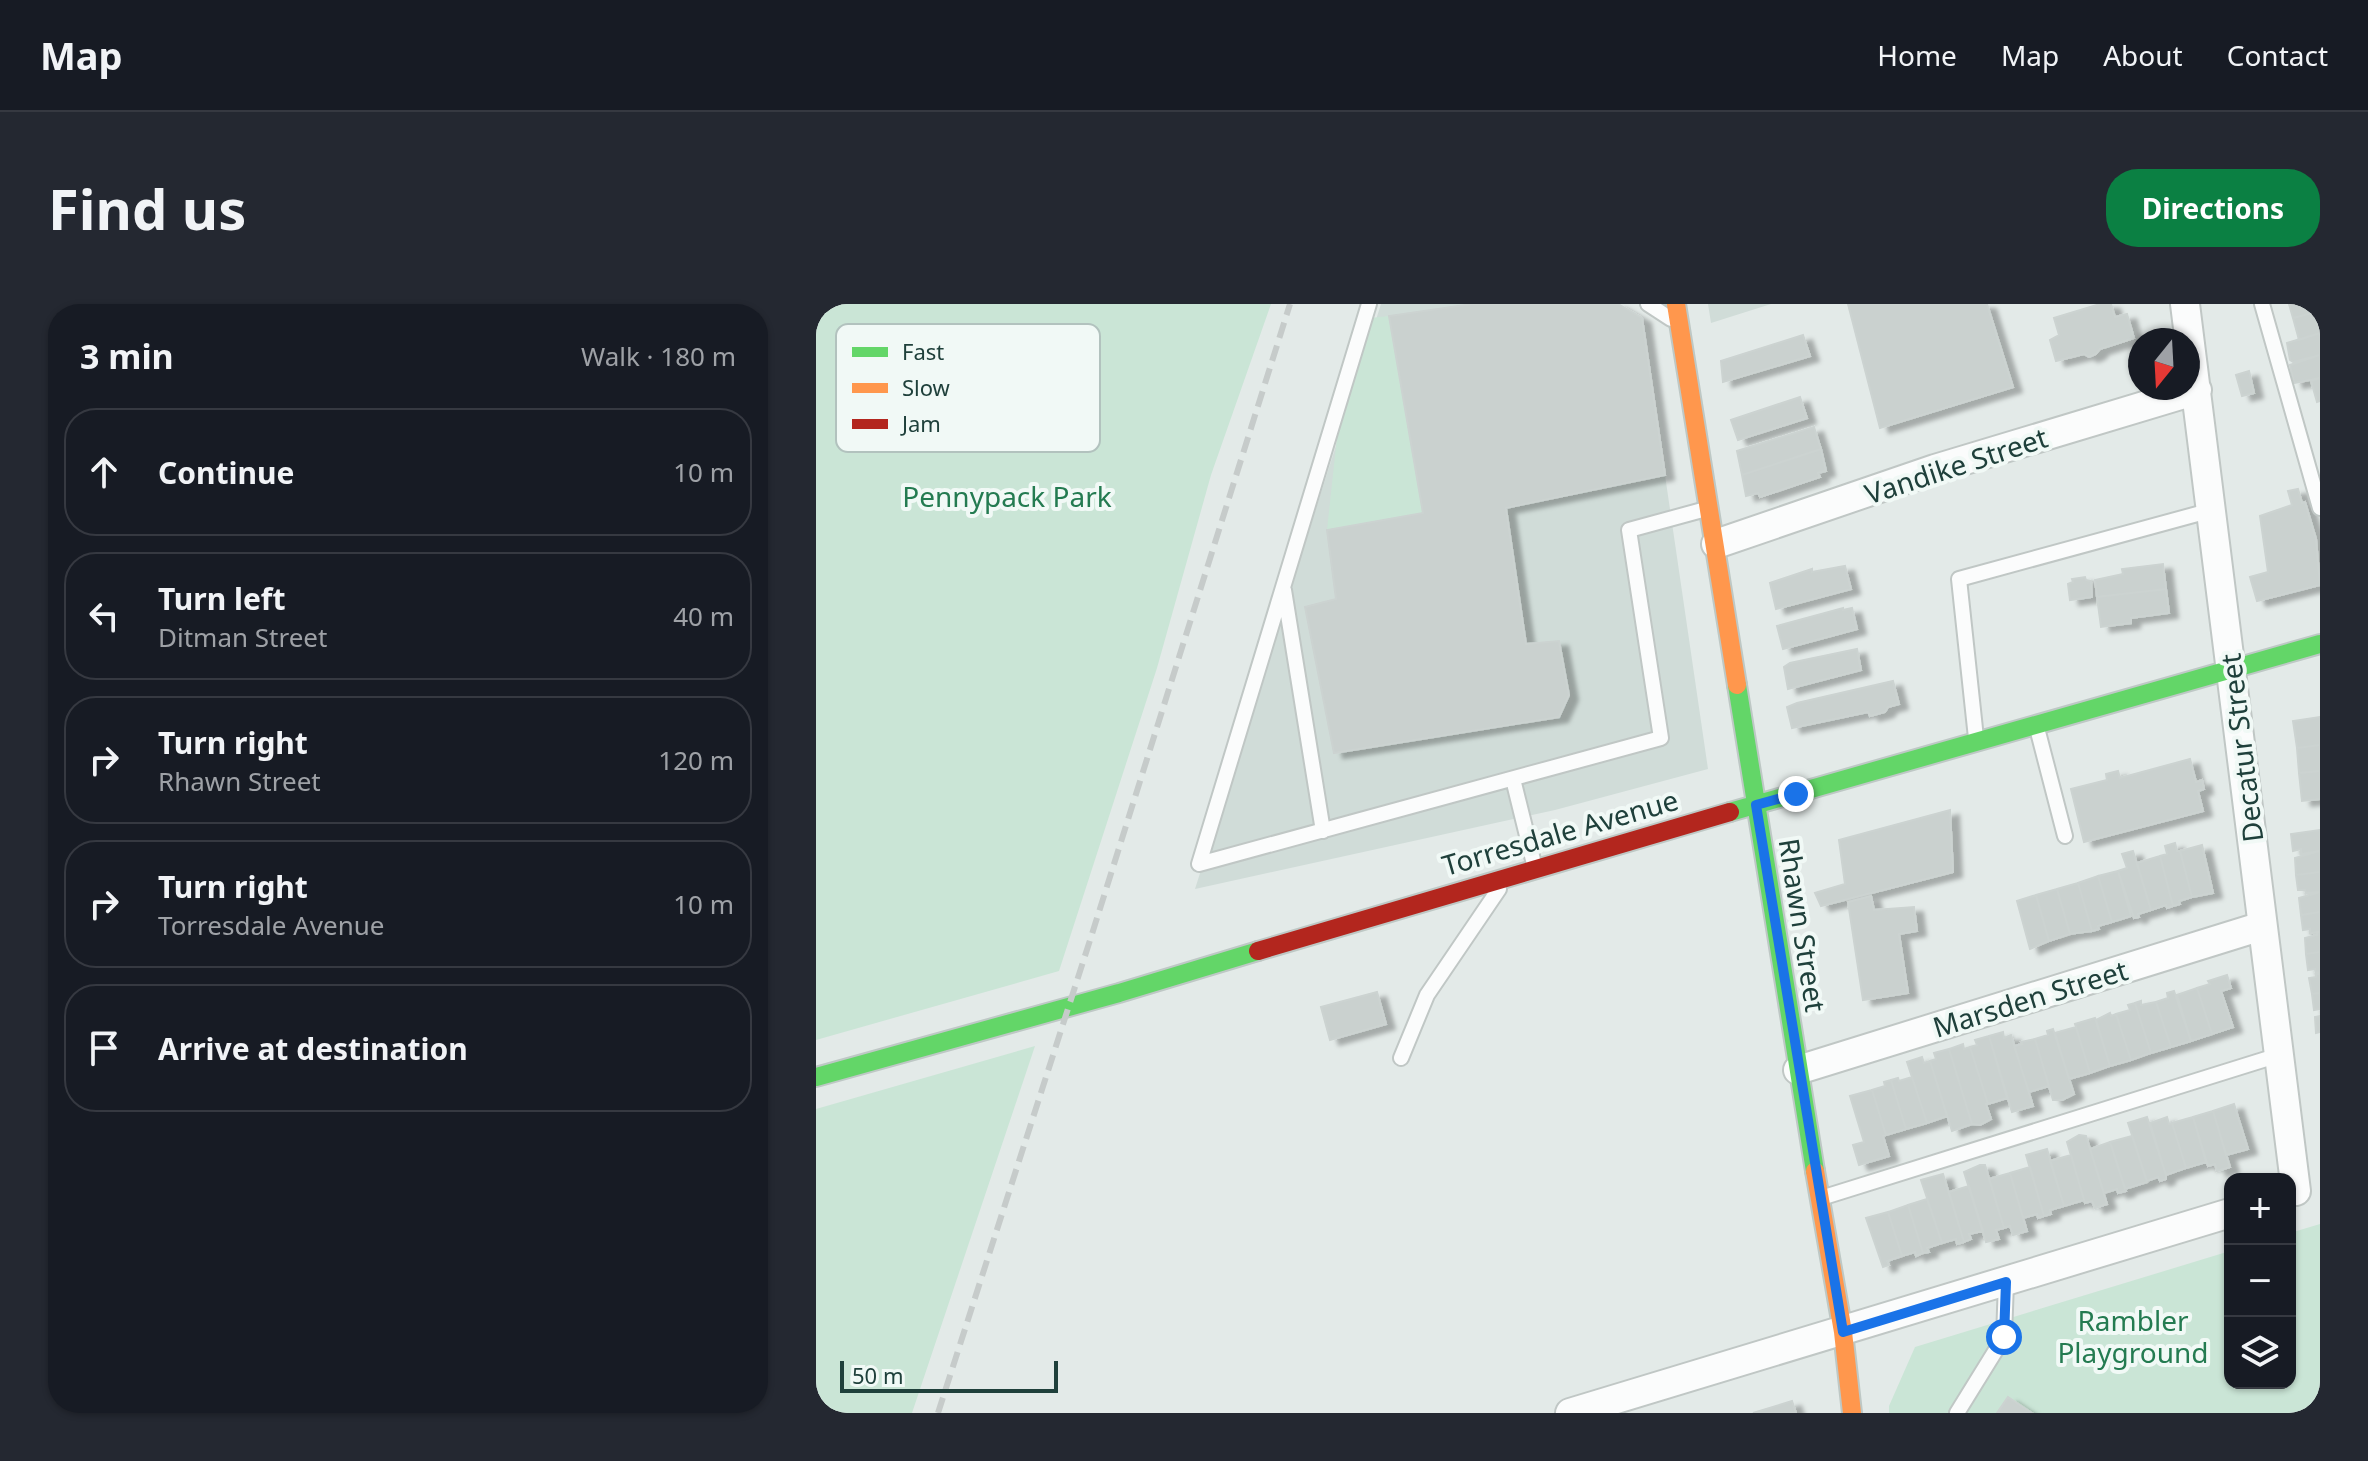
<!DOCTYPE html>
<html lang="en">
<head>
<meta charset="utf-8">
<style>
  body { margin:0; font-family:"Noto Sans",sans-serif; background:#242831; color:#f1f3f6 }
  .controls { position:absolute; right:24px; bottom:24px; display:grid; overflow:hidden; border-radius:16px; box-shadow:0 2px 6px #0004 }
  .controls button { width:72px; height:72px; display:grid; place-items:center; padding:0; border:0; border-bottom:2px solid #363941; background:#171b24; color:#f1f3f6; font:40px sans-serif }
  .compass { position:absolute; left:1312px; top:24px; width:72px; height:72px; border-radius:50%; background:#171b24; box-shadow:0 2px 6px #0004; rotate:198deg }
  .scale { position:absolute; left:24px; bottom:20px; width:218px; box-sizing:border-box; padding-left:8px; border:4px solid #1f403b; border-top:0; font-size:22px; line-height:28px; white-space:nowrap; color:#1f403b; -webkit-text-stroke:6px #f1f9f6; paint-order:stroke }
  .stop { position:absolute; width:24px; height:24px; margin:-18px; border:6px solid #1a73e8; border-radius:50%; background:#fff }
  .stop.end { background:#1a73e8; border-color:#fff; box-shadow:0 2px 8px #0008 }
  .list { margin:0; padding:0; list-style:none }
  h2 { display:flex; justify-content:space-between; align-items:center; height:104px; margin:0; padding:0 32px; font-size:34px }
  h2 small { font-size:26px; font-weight:400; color:#9ea1a6 }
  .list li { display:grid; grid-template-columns:52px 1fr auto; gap:24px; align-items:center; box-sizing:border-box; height:128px; margin:0 16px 16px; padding:0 16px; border:2px solid #363941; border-radius:32px }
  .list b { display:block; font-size:30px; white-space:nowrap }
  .list p { margin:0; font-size:26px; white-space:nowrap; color:#9ea1a6 }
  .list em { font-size:26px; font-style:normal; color:#9ea1a6 }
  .icon { flex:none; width:44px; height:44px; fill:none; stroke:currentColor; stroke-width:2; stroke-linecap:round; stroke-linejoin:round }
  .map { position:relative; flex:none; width:1504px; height:1109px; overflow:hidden; border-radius:32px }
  header { display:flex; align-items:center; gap:48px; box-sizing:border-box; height:112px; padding:0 40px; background:#171b24; border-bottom:2px solid #363941 }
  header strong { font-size:38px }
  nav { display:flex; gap:44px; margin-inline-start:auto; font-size:28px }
  .intro { display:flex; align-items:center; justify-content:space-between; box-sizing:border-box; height:192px; padding:0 48px }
  h1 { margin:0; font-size:56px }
  .button { padding:20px 36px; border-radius:32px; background:#0b8043; color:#fff; font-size:28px; font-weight:700 }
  main { display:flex; gap:48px; padding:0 48px }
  aside { flex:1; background:#171b24; border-radius:32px; box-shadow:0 2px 6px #0004 }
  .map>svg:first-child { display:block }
  .built { fill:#d0dcd8 }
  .green { fill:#cae5d6 }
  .building { fill:#cad1cf; stroke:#ccd3d1; stroke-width:2; filter:url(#shadow) }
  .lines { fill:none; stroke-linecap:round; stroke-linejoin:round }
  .lane-casing { stroke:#c0c7c5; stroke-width:18 }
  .street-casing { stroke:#c0c7c5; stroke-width:32 }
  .fast-casing { stroke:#bec8c5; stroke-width:22 }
  .slow-casing { stroke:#bec8c5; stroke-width:22 }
  .jam-casing { stroke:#bec8c5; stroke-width:22 }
  .lane { stroke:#fbfcfc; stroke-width:14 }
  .street { stroke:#fbfcfc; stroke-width:28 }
  .fast { stroke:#63d668; stroke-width:18 }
  .slow { stroke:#ff974d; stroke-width:18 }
  .jam { stroke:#b3261e; stroke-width:18 }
  .rail { stroke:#c6cbca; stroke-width:6; stroke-dasharray:16 8; stroke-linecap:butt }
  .route { stroke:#1a73e8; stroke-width:10 }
  .labels { text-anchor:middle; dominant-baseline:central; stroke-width:8; stroke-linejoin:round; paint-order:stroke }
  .street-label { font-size:28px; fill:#1f403b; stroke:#f1f9f6 }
  .park-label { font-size:28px; fill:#247b51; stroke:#f1f9f6 }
  .key { fill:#f1f9f6; stroke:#b2c2be; stroke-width:2 }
  .key-label { font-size:22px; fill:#1f403b }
</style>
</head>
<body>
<header>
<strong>Map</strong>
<nav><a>Home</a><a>Map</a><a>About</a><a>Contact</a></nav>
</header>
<div class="intro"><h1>Find us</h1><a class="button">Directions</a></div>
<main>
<aside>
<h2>3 min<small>Walk · 180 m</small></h2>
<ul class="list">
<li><svg class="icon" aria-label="ahead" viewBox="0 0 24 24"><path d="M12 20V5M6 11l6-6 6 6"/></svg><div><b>Continue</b></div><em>10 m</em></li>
<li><svg class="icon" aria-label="left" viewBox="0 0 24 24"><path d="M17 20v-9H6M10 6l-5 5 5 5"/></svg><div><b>Turn left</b><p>Ditman Street</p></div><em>40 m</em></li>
<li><svg class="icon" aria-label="right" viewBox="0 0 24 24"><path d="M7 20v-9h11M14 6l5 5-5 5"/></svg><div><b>Turn right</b><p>Rhawn Street</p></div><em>120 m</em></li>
<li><svg class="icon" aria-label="right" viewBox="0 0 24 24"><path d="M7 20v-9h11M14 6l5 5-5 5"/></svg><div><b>Turn right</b><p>Torresdale Avenue</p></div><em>10 m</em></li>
<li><svg class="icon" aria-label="arrive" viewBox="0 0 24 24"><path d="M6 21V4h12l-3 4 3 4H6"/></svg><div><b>Arrive at destination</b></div></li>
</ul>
</aside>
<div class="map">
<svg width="1504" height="1109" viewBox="0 0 1504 1109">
  <defs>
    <filter id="shadow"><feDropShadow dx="9" dy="5" stdDeviation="2" flood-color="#0004"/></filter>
  </defs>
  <rect width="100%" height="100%" fill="#e3eae8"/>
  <!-- built -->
  <path class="built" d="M565 0H802L826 14 892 465 739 506 379 585Z
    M892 0H955L895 19Z"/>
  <!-- green -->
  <path class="green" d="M0 0H455L395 171 341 364 243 667 0 736Z
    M573 12 607 209 511 226 528 68 545 15Z
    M219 742 96 1109H0V805Z
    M1504 920V1109H1073V1102L1099 1043 1414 947V1079H1474V929Z"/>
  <!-- building -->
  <path class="building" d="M656 0H802L826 14 849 171 690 204 710 340 743 337 753 391 743 413 518 449 489 303 520 295 511 226 607 209 573 12Z
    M1032 0H1171L1197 83 1064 124Z
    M1284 0H1295L1299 13 1311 10 1318 34 1284 45 1280 50 1273 53 1268 50 1240 57 1234 36 1243 31 1238 14Z
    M1473 0H1504V7L1477 14Z
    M1504 7V29L1483 36 1477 14Z
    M1504 29V51L1477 58 1474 56 1471 39Z
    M987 31 994 52 907 78 905 57Z
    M1504 51V74L1478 79 1474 61Z
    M1433 67 1438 89 1426 92 1420 71Z
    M1504 74V97L1501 98 1495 77Z
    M984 93 991 114 922 136 915 116Z
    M998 123 1005 145 926 171 921 147Z
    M1005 145 1010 167 1002 169 1004 173 944 193 942 189 930 192 926 171Z
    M1482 185 1486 199 1489 198 1500 235 1504 281 1441 297 1434 273 1452 268 1444 212 1476 201 1472 187Z
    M1347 260 1350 285 1281 293 1279 276 1307 270 1306 265Z
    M1029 262 1035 285 960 305 954 279 996 265V268Z
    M1269 273 1270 276 1275 277 1276 293 1254 296 1252 280 1257 278 1256 275Z
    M1350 285 1353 309 1315 314V319L1285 323 1281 293Z
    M1027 304V306L1036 304 1041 325 967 345 961 322Z
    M1041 345 1045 366 972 385 968 363 974 359Z
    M1077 377 1083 400 1072 403 1069 408 1054 412 1052 408 976 424 971 403 981 399Z
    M1504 413V441L1481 444 1477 417Z
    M1504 441V467L1483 469 1481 444Z
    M1374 455 1380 478 1386 476 1388 485 1382 487 1387 507 1268 538 1255 485 1291 476 1290 470 1302 467 1304 474Z
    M1504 467V495L1486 497 1483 469Z
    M1134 506 1137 568 1005 602 999 589 1029 580 1023 536Z
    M1504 526V547L1485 550V545L1477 547 1475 530Z
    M1359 539 1361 547H1364L1376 593 1363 597 1364 600 1357 602 1344 552 1351 550 1349 542Z
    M1386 541 1397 589 1376 593 1364 547Z
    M1317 547 1335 606 1322 610 1323 613 1318 614 1302 567 1311 564 1306 550Z
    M1504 547V568L1480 571 1479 554Z
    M1344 552 1357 602 1351 604 1350 601 1335 606 1321 559Z
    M1302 567 1315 612 1296 618 1282 572Z
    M1504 568V588L1490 589 1489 586H1482L1480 571Z
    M1282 572 1296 618 1282 622 1283 625 1276 627 1262 579Z
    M1262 579 1276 627 1254 630 1241 585Z
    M1241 585 1254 630 1233 637 1220 591Z
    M1504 588V608L1485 611 1483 594Z
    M1220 591 1233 637 1214 645 1201 597Z
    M1055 592 1058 606 1098 603 1101 627 1083 630 1092 689 1047 696 1032 598Z
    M1504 608V628L1494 629V625L1487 626 1485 611Z
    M1501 628H1504V648L1490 650 1489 634 1501 631Z
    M1504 648V668L1500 669 1499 665 1492 666 1490 650Z
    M1500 670H1504V689L1496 690 1493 674 1500 673Z
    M1411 671 1415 684 1405 687 1417 723 1396 730 1381 684 1394 680 1392 677Z
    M1381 684 1396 730 1375 737 1361 691Z
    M1358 687 1375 737 1355 743 1340 698 1352 694 1351 689Z
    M561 688 570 720 514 736 505 703Z
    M1504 689V705L1498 706 1496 690Z
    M1325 697V701L1340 698 1355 743 1335 749 1319 699Z
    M1319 699 1335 749 1315 756 1300 710 1314 706 1312 701Z
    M1294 709 1295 712 1300 710 1315 756 1294 762 1280 716Z
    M1504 712V728L1500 729 1499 713Z
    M1279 714 1294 762 1274 769 1259 720Z
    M1260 723 1274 769 1253 775 1239 729Z
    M1237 725 1258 790 1246 796H1237L1219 735 1232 731 1231 727Z
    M1187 728 1188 734 1195 731 1217 802 1196 808 1173 732Z
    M1173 732 1191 794 1172 800 1154 743 1161 741 1159 736Z
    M1219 735 1233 782 1213 788 1198 742 1206 740 1205 738Z
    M1147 740 1148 745 1154 743 1172 800H1170L1175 815 1164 821 1156 820 1133 745Z
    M1133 745 1156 820 1136 827 1114 757 1120 755 1118 749Z
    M1106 753 1108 759 1114 757 1131 812 1111 819 1091 758Z
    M1096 773 1111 819 1090 825 1075 776 1082 774 1083 777Z
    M1075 776 1090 825 1070 831 1056 786 1069 782 1068 778Z
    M1056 786 1070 831 1067 832 1073 852 1043 861 1037 841 1048 838 1034 792Z
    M1418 800 1432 845 1410 851 1397 807Z
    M1397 807 1414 863 1401 867 1399 860 1392 862 1377 813Z
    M1331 813 1350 871V875L1344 877 1342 873 1331 877 1312 819Z
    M1351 813 1353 820 1356 819 1370 864 1350 871 1334 819Z
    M1377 813 1390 858 1370 864 1356 819Z
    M1263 831 1270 832 1291 900 1279 904 1276 897 1269 899 1251 838Z
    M1316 832 1331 878 1309 885 1294 838Z
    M1294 838 1310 887 1302 889 1301 885 1288 889 1274 845Z
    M1231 845 1248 902 1234 906 1235 910 1228 912 1210 851Z
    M1255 851 1268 896 1248 902 1234 857Z
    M1164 861H1169L1188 924 1180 926 1183 935 1170 938 1148 868Z
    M1214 863 1228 912 1222 914 1221 910 1207 914 1194 869Z
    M1194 869 1211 927 1197 931 1194 922 1188 924 1173 875Z
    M1127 870 1148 938 1141 940 1140 935 1126 939 1105 876Z
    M1153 882 1167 927 1153 930 1155 935 1148 938 1133 888Z
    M1111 895 1126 939 1111 944 1113 948 1107 949 1092 901Z
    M1092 901 1107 949 1100 952 1099 948 1086 952 1072 908Z
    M1072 908 1086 952 1071 957 1073 961 1067 963 1050 914Z
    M1192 1093 1216 1109H1181Z
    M976 1097 980 1109H937Z"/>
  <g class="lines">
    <defs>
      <path id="lane" d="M553 0 383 560 845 434 813 226 890 205
        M832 0 855 15
        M1446 0 1504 204
        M468 286 507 527
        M1221 424 1249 532
        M1160 434 1143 275 1396 206
        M697 475 718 560
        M585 754 611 691 683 585
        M1005 894 1463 751
        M1141 1109 1188 1033 1190 978"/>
      <path id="street" d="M1369 0 1480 887
        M900 240 1119 165 1381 86
        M982 766 1446 622
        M754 1109 1414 909"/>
      <path id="fast" d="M921 381 999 867
        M914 508 1504 340
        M0 773 303 689 442 647"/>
      <path id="slow" d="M860 0 921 381
        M999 867 1027 1028 1036 1109"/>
      <path id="jam" d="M442 647 914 508"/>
    </defs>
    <!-- lane casing -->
    <use href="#lane" class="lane-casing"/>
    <!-- street casing -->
    <use href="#street" class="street-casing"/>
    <!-- fast casing -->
    <use href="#fast" class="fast-casing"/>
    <!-- slow casing -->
    <use href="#slow" class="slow-casing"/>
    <!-- jam casing -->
    <use href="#jam" class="jam-casing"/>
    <!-- lane -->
    <use href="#lane" class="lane"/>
    <!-- street -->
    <use href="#street" class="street"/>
    <!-- fast -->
    <use href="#fast" class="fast"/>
    <!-- slow -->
    <use href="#slow" class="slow"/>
    <!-- jam -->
    <use href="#jam" class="jam"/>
    <!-- rail -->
    <path class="rail" d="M122 1109 276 630 474 0"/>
  </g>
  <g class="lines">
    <!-- route -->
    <path class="route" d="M980 490 940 501 1027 1028 1190 978 1188 1033"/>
  </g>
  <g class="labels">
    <!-- street labels -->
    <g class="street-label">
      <text transform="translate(1140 161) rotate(-18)">Vandike Street</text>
      <text transform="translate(1425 444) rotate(-97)">Decatur Street</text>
      <text transform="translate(744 528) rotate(-16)">Torresdale Avenue</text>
      <text transform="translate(987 621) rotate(81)">Rhawn Street</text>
      <text transform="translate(1214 694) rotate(-17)">Marsden Street</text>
    </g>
    <!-- park labels -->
    <g class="park-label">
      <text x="191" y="192">Pennypack Park</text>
      <text x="1317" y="1016">Rambler<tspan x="1317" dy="32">Playground</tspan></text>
    </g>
  </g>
  <!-- legend -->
  <rect x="20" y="20" width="264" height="128" rx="12" class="key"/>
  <rect x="36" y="43" width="36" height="10" fill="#63d668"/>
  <rect x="36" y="79" width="36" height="10" fill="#ff974d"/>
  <rect x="36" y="115" width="36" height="10" fill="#b3261e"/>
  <g class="key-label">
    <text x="86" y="56">Fast</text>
    <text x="86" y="92">Slow</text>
    <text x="86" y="128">Jam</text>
  </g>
</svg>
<div class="controls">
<button>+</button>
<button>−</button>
<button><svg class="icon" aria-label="layers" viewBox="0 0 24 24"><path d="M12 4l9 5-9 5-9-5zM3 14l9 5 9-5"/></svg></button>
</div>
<svg class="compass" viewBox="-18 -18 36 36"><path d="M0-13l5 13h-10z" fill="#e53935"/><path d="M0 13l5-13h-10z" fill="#9ea1a6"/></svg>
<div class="scale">50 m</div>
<div class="stop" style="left:1188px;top:1033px"></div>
<div class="stop end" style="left:980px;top:490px"></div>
</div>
</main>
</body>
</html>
